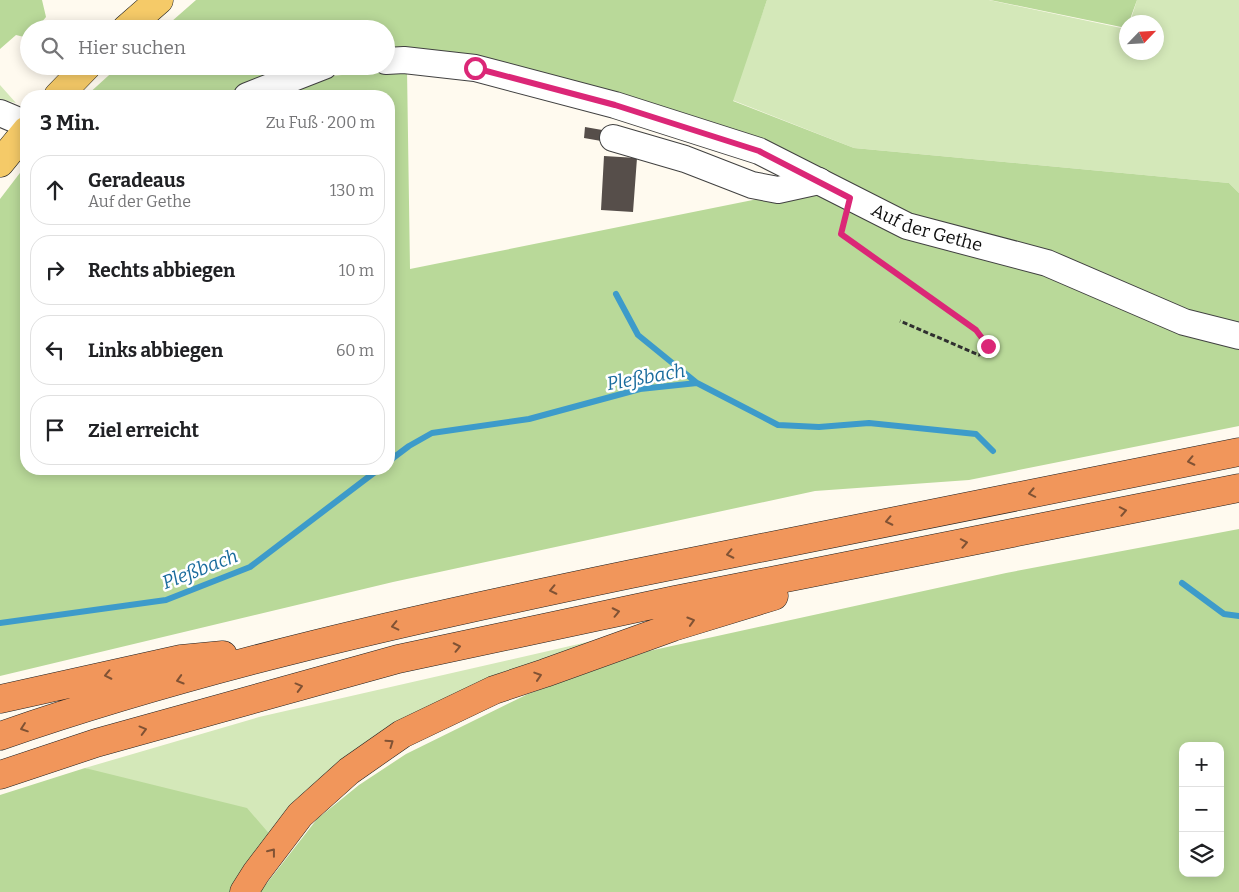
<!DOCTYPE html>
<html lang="de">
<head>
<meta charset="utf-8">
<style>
  body { margin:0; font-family:Bitter,serif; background:#f2f2f2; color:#202124 }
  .controls { position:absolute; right:15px; bottom:15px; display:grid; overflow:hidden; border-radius:10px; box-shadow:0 2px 12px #0003 }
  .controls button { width:45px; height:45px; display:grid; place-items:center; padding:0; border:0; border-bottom:1px solid #e0e0e0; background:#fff; color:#202124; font:25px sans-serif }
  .compass { position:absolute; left:1119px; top:15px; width:45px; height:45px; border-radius:50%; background:#fff; box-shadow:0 2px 12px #0003; rotate:65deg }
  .stop { position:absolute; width:15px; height:15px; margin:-11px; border:4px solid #db2777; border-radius:50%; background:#fff }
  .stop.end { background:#db2777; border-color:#fff; box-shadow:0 1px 5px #0008 }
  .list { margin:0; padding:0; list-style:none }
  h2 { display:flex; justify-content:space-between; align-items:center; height:65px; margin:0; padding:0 20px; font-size:21px }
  h2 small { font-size:16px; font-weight:400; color:#757577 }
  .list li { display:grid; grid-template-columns:32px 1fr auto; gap:15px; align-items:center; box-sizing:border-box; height:70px; margin:0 10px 10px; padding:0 10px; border:1px solid #e0e0e0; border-radius:20px }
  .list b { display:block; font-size:19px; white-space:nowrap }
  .list p { margin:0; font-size:16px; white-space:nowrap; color:#757577 }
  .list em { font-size:16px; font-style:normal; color:#757577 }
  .icon { flex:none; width:28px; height:28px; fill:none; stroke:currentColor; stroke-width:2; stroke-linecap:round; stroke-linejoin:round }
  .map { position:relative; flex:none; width:1239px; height:892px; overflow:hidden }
  .search { position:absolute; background:#fff; box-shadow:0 2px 12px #0003; left:20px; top:20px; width:375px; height:55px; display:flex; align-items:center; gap:12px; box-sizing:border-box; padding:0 18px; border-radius:28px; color:#757577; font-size:19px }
  .panel { position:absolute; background:#fff; box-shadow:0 2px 12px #0003; left:20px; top:90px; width:375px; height:385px; border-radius:20px }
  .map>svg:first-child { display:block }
  .green { fill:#d4e8b9 }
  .forest { fill:#b9d999; fill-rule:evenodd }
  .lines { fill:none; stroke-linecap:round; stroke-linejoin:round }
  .stream { stroke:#3d9bca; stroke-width:6 }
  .building { fill:#564e4a }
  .minor-casing { stroke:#414141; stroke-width:28 }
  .major-casing { stroke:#1f1f1f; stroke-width:29 }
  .highway-casing { stroke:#1f1f1f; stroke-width:29 }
  .path { stroke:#303030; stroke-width:3; stroke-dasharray:5 2.5; stroke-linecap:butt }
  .minor { stroke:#fff; stroke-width:26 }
  .major { stroke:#f5ca68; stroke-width:28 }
  .highway { stroke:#f1965b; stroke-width:28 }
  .oneway { stroke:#805234 }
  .route { stroke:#db2777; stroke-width:6 }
  .labels { text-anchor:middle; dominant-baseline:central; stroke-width:5; stroke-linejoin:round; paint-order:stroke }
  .street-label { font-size:18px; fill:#0e0e0e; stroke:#fff }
  .water-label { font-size:19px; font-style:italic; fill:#1a6c9d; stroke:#fff }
</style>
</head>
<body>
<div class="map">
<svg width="1239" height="892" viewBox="0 0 1239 892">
  <rect width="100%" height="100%" fill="#fffaef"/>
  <!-- green -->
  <path class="green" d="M767 0H989L1126 29V52H1156V22H1130L1137 0H1239V193L1229 183 854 148 732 100Z
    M0 85 16 103 0 99Z
    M618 635 438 709 272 837 85 768 259 717Z"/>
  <!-- forest -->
  <path class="forest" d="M0 0H42L46 17 36 29H29L28 38 16 35 0 49Z
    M196 0H767L733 101 854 148 1229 183 1239 193V330L909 221 761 146 386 57V29H163Z
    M990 0H1137L1129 22H1126V28Z
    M119 66H312L234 96H86Z
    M407 69 410 269 818 187 1048 271 1239 343V426L969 480 815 491 393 582 0 676V199L26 165V469H389V96H271L331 76Z
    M1239 529V892H260L317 819 359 785 406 754 528 694 649 651 1006 573ZM1183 746H1220V873H1183Z
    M85 768 247 808 272 837 236 892H0V795Z"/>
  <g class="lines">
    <!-- stream -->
    <path class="stream" d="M616 294 638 335 697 383
      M389 461 409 446 432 433 529 419 640 389 697 383 778 425 819 427 869 423 976 434 993 451
      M1182 583 1224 614 1239 616
      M0 623 166 600 250 567 379 469"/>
  </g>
  <!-- building -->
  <path class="building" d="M585 127 608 131 607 142 584 138Z
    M604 156 637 158 633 212 601 210Z"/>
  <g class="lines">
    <defs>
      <g id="minor">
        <path id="s1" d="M386 61 404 60 475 68 615 105 759 151 907 226 1047 263 1184 322 1239 336"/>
        <path d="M247 96 324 66"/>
        <path d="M0 113 26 124"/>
        <path d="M613 138 685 159 752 185 778 190 819 181"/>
      </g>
      <path id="major" d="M126 29 159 0
        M58 96 87 66
        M0 163 26 131"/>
      <path id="highway" d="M0 699 181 659 223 655
        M0 736C205 665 419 618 631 574 834 533 1037 494 1239 452
        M0 775 96 743 398 659 675 600 1239 488
        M244 892 256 873 300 815 349 771 402 734 494 690 545 673 673 627 774 596"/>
    </defs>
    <!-- minor casing -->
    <use href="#minor" class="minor-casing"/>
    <!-- major casing -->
    <use href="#major" class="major-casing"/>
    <!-- highway casing -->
    <use href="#highway" class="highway-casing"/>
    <!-- path -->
    <path class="path" d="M844 220 841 235 976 330 989 346 979 355 900 321"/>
    <!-- minor -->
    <use href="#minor" class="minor"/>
    <!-- major -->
    <use href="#major" class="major"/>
    <!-- highway -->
    <use href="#highway" class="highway"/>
  </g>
  <!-- one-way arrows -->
  <defs><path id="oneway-chevron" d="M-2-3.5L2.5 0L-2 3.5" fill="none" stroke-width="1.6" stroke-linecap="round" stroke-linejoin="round" transform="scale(1.25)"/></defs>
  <g class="oneway">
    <use href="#oneway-chevron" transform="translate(1191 461) rotate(168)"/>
    <use href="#oneway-chevron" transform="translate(1032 493) rotate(169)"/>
    <use href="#oneway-chevron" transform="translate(1123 511) rotate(-11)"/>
    <use href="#oneway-chevron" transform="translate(889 521) rotate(168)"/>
    <use href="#oneway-chevron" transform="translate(964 543) rotate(-11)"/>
    <use href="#oneway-chevron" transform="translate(730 554) rotate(168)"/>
    <use href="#oneway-chevron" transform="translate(553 590) rotate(168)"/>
    <use href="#oneway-chevron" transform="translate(616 612) rotate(-12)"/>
    <use href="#oneway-chevron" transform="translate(691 621) rotate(-17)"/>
    <use href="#oneway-chevron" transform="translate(395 626) rotate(167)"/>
    <use href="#oneway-chevron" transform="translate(457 647) rotate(-12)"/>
    <use href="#oneway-chevron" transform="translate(108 675) rotate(168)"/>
    <use href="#oneway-chevron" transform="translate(538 676) rotate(-18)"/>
    <use href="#oneway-chevron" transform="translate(180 680) rotate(164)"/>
    <use href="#oneway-chevron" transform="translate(299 687) rotate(-15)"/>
    <use href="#oneway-chevron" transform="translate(24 728) rotate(161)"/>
    <use href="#oneway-chevron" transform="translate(143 730) rotate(-15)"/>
    <use href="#oneway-chevron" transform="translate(390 743) rotate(-35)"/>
    <use href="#oneway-chevron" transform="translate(272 852) rotate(-52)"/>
  </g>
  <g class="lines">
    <!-- route -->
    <path class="route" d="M475 68 615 105 759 151 850 198 841 234 976 330 988 346"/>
  </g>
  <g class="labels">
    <!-- street labels -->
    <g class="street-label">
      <text stroke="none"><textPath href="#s1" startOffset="571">Auf der Gethe</textPath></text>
    </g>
    <!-- water labels -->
    <g class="water-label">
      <text transform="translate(646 377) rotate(-10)">Pleßbach</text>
      <text transform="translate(200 569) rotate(-21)">Pleßbach</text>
    </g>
  </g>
</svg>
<div class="controls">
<button>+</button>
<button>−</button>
<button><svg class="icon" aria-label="layers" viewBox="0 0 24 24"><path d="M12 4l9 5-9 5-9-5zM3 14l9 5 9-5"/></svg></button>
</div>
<svg class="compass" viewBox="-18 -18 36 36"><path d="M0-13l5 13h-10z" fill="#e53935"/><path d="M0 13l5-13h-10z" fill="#757577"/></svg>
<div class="stop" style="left:475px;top:68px"></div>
<div class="stop end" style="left:988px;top:346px"></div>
<div class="search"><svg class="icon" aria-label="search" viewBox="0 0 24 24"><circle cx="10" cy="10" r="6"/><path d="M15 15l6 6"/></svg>Hier suchen</div>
<section class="panel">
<h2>3 Min.<small>Zu Fuß · 200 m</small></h2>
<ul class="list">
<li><svg class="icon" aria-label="ahead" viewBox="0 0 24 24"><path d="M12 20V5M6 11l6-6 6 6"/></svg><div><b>Geradeaus</b><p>Auf der Gethe</p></div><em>130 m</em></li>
<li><svg class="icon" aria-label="right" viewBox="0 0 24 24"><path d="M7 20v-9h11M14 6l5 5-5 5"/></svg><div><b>Rechts abbiegen</b></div><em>10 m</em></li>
<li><svg class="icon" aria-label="left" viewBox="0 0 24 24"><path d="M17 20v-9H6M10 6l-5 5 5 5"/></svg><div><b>Links abbiegen</b></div><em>60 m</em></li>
<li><svg class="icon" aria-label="arrive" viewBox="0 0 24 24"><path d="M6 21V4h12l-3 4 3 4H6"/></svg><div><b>Ziel erreicht</b></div></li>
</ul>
</section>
</div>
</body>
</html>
